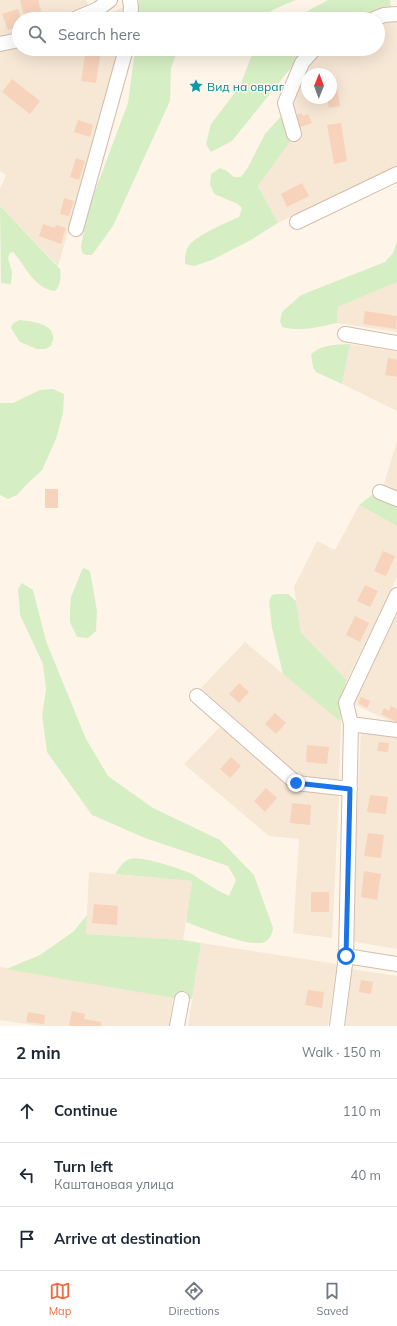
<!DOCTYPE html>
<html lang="en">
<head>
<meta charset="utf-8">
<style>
  body { margin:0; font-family:Mulish,sans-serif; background:#f2f2f3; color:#1f2937 }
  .compass { position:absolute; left:301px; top:68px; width:36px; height:36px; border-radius:50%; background:#fff; box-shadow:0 4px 16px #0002; rotate:1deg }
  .stop { position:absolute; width:12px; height:12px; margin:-9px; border:3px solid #1a73e8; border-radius:50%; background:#fff }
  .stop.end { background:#1a73e8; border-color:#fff; box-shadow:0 1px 4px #0008 }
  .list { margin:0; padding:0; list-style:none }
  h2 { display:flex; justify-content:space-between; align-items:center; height:52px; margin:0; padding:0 16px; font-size:17px }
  h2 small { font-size:13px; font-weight:400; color:#747a83 }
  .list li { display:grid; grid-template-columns:26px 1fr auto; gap:12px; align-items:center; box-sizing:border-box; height:64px; padding:0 16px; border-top:1px solid #e0e1e3 }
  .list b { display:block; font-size:15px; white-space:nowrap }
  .list p { margin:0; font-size:13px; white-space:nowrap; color:#747a83 }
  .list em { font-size:13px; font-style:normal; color:#747a83 }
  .icon { flex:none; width:22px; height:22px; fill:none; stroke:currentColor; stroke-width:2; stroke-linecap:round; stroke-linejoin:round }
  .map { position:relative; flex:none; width:397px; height:1026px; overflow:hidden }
  .search { position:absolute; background:#fff; box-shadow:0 4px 16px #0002; left:12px; right:12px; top:12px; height:44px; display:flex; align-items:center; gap:10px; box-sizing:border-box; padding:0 14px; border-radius:22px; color:#747a83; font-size:15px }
  .sheet { height:244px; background:#fff }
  nav { display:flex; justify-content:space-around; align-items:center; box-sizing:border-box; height:56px; border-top:1px solid #e0e1e3; background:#fff; font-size:11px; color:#747a83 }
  nav a { display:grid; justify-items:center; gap:2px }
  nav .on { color:#f46741 }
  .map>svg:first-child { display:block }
  .residential { fill:#f7e7d5; fill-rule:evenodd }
  .green { fill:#d6eec4 }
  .building { fill:#f7d3bc }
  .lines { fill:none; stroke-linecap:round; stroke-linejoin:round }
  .minor-casing { stroke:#d3bcab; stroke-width:16 }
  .minor { stroke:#fff; stroke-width:14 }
  .route { stroke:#1a73e8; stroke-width:5 }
  .labels { text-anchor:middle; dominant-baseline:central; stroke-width:3; stroke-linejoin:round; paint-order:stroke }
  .culture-label { font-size:12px; fill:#0d838f; stroke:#fff9f0; text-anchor:start }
</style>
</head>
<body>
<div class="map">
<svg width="397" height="1026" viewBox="0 0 397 1026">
  <rect width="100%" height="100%" fill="#fef5e8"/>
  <!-- residential -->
  <path class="residential" d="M0 0H86L93 19 127 6 126 19H19V49H122L58 266 0 206V189L6 175 0 171Z
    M397 20V167L278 223 258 186 292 139 289 107 306 65 319 51 323 49H378V23L382 22ZM307 74H331V98H307Z
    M397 282V332L337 323 338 307Z
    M350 344 397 352V411L342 384Z
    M397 441V493L383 487Z
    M359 505 397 526V577L347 680 301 633 294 587 317 541 335 550Z
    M397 613V725L354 704Z
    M245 642 341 722 339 781 298 776 201 688Z
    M220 727 294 791 339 795 332 938 293 933 299 839 269 836 184 764Z
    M361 731 397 736V949L351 941Z
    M89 872 192 881 183 940 86 934Z
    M201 943 337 964 328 1026H188Z
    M0 967 173 998 169 1026H40L0 1020Z
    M351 969 397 976V1026H346Z"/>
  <!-- green -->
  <path class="green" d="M139 0H296L281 6 256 19H137Z
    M328 0H390L391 7 357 19H293Z
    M135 49H178L171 68 170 101 113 226 92 255H86L82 253 81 246 88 210 128 103Z
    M254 49H306L232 141 211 152 206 144 211 124 240 86Z
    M283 114 292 139 258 186 278 223 249 241 212 260 194 266 185 264C185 257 185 249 191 243 202 233 225 223 239 217L242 208 238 204 214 194 210 184 211 174 220 168 227 171 234 177H241L247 169 265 134Z
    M0 206 60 269C61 277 61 285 55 291 33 288 26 266 13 252L10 253 8 258 12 272 11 284 1 283Z
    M397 241V282L338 307 337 323C318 327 301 332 282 327L280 321 282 312 301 295 385 262 393 253Z
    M20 320C34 322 61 324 51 346L45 349H37L20 342 11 328 13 323Z
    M350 344 342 384 316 372 313 367 311 354C324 344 334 345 350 344Z
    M53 389 64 394 63 413 56 439 42 470 26 485 17 495 8 499 0 495V403H13L40 390Z
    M372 495H377L397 505V526L359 505Z
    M84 568 90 571 97 611 96 631 88 638 77 637 70 622V609L71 597 82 570Z
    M22 583 33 590 46 641 86 739 108 776 153 808 220 840 254 875 273 928C272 936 268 943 259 943 241 944 204 929 186 922L192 881 115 874C119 868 123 861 130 859 140 855 181 869 192 874 204 882 216 890 229 896L236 880 228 866 145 838 92 815 47 752 42 715 46 690 43 664 20 615 18 589Z
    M277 594H288L296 601 301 633 347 680C341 696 340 705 341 722L283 674 272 628 269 602 272 595Z
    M87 915 86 934 183 940 201 943 192 999 173 998 6 969 40 955 74 931Z"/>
  <!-- building -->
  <path class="building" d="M20 0H38L42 14 25 19Z
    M18 9 21 19H19V26L8 30 2 14Z
    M86 49 101 50 96 83 81 81Z
    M335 77 340 106 329 108 327 98H331V78Z
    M12 79 40 101 30 114 2 92Z
    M301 113 303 116 308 114 312 123 296 129 292 116Z
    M78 120 93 125 90 137 74 132Z
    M341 123 347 161 334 164 327 125Z
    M76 158 85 161 79 180 70 177Z
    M302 183 309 196 287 207 281 194Z
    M64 198 74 201 69 216 60 214Z
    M43 224 55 228 56 225 66 228 61 244 39 236Z
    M365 311 397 316 396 329 363 324Z
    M388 358 397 360V377L385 375Z
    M45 489H58V508H45Z
    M383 551 395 556 386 576 374 571Z
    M365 585 378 591 370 607 357 601Z
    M355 616 369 623 360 642 346 635Z
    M239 683 249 692 239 703 229 694Z
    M361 697 370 701 367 708 358 703Z
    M391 706 397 709V722L381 714 384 708 389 711Z
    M275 713 286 723 276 734 265 724Z
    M379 742 389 743 388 752 377 751Z
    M307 745 329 747 327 764 306 762Z
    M231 757 241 766 230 778 220 769Z
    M266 788 277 798 265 812 254 801Z
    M370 795 388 797 386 814 367 812Z
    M292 803 311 805 310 825 290 823Z
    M368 833 384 835 381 858 364 856Z
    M364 871 381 874 377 900 361 897Z
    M311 892H329V912H311Z
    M94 904 118 906 117 925 92 923Z
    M361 980 373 982 371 994 359 992Z
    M308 990 324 992 322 1008 305 1005Z
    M72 1011 85 1014 84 1019 101 1022V1026H69Z
    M28 1012 45 1015 44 1024 26 1022Z"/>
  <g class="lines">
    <defs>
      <path id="minor" d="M75 19 98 9 110 0
        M130 19 131 7 130 0
        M374 19 384 15 397 14
        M0 44 19 40
        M294 134 285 103 302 63 314 49
        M297 222 397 174
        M76 229 126 49
        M345 334 397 343
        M380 492 397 499
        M397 595 346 703 351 724 397 730
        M197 696 296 783 350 789
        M346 956 397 964
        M177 1026 182 999
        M337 1026 346 956 351 724"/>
    </defs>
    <!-- minor casing -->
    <use href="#minor" class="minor-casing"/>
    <!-- minor -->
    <use href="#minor" class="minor"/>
  </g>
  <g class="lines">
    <!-- route -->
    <path class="route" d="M296 783 350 789 346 956"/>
  </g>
  <!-- icons -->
  <defs>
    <symbol id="sight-bare" viewBox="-9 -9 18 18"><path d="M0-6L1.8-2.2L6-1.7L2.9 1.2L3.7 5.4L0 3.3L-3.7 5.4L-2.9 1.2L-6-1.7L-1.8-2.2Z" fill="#0f9aa8" stroke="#fff9f0" stroke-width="2.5" paint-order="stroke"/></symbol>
  </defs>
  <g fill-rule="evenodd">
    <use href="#sight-bare" x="186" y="76" width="20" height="20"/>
  </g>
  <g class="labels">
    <!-- culture labels -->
    <g class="culture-label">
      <text x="207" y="86">Вид на овраг</text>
    </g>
  </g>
</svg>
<svg class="compass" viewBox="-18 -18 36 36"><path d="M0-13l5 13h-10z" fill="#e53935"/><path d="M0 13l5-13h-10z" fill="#747a83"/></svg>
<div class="stop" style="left:346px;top:956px"></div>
<div class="stop end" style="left:296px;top:783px"></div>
<div class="search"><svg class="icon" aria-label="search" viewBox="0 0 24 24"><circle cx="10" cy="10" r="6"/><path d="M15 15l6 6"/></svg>Search here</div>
</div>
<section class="sheet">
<h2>2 min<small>Walk · 150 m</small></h2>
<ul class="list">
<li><svg class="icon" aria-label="ahead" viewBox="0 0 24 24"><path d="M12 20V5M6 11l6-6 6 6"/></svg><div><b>Continue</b></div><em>110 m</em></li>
<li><svg class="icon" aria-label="left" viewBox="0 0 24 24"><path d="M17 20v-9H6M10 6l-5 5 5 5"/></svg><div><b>Turn left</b><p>Каштановая улица</p></div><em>40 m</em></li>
<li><svg class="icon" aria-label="arrive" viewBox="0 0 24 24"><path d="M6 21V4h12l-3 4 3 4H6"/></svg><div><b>Arrive at destination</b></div></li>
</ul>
</section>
<nav>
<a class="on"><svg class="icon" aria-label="map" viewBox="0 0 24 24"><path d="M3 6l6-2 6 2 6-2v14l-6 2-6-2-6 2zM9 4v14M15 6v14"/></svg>Map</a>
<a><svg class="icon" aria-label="directions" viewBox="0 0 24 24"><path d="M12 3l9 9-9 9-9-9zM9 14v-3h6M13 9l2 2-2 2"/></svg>Directions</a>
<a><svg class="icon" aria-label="saved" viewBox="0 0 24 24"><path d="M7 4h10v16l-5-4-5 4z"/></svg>Saved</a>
</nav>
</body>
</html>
